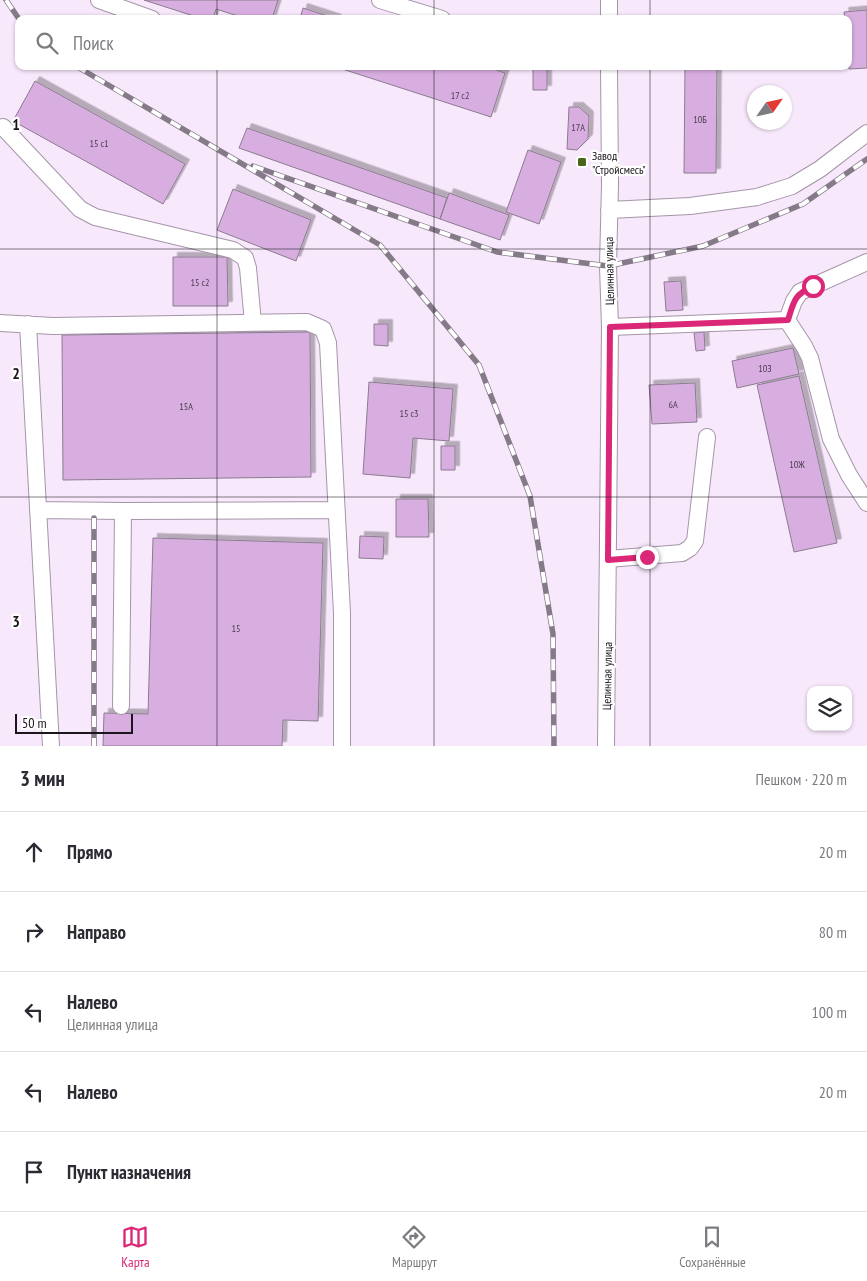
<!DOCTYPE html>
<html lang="ru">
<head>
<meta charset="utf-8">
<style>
  body { margin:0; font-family:"PT Sans Narrow",sans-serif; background:#f2f2f3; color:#2b2b33 }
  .controls { position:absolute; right:15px; bottom:15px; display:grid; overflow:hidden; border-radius:10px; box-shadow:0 1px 4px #0004 }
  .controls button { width:45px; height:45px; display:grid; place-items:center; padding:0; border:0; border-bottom:1px solid #e1e1e2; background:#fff; color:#2b2b33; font:25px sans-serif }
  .compass { position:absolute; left:747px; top:85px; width:45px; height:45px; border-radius:50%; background:#fff; box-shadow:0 1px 4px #0004; rotate:56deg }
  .scale { position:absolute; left:15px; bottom:12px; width:118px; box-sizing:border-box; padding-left:5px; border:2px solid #1b161c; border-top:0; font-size:14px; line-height:18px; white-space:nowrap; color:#1b161c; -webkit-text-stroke:4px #fff; paint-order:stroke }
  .stop { position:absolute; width:15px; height:15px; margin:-11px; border:4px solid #db2777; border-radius:50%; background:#fff }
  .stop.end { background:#db2777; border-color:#fff; box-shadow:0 1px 5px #0008 }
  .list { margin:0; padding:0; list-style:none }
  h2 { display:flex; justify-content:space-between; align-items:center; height:65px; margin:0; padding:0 20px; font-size:21px }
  h2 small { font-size:16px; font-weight:400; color:#7c7c81 }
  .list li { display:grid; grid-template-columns:32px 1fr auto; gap:15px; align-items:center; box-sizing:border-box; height:80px; padding:0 20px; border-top:1px solid #e1e1e2 }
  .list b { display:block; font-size:19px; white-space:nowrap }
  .list p { margin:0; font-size:16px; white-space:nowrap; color:#7c7c81 }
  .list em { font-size:16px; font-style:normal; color:#7c7c81 }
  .icon { flex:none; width:28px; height:28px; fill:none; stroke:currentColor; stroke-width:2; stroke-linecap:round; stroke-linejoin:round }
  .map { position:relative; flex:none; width:867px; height:746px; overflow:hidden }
  .search { position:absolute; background:#fff; box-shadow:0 1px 4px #0004; left:15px; right:15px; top:15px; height:55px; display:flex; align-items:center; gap:12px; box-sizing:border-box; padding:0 18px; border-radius:10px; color:#7c7c81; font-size:19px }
  .sheet { height:465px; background:#fff }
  nav { display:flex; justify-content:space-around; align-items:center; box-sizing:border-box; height:70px; border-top:1px solid #e1e1e2; background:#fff; font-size:14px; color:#7c7c81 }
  nav a { display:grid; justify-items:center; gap:2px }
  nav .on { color:#db2777 }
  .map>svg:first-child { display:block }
  .building { fill:#d8aee1; stroke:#8a7c8e; filter:url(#shadow) }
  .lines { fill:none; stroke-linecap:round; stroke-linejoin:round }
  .minor-casing { stroke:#a495a7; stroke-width:18 }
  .minor { stroke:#fff; stroke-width:16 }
  .rail-casing { stroke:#857b88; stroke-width:5.5 }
  .rail { stroke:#fff; stroke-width:4; stroke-dasharray:11; stroke-linecap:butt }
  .route { stroke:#db2777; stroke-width:6 }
  .grid { fill:none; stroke:#1b161c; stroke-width:1; stroke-opacity:0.55 }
  .poi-dot { fill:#486519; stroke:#fff; stroke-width:2 }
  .labels { text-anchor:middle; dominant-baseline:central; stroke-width:4.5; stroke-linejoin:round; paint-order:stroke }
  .number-label { font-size:10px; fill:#4a3c4d }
  .poi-label { font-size:12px; fill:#1b161c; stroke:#fff; text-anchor:start }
  .street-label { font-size:12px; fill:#1b161c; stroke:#fff }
  .grid-label { font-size:16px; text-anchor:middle; font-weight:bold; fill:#1b161c; stroke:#fff; stroke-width:4.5; stroke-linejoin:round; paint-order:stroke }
</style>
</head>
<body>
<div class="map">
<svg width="867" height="746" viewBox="0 0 867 746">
  <defs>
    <filter id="shadow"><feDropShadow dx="4.5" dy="-4.5" stdDeviation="0" flood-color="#0004"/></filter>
  </defs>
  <rect width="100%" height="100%" fill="#f8e8fc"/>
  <!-- building -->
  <path class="building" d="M144 0H278L272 19H247L216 9 213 19H203Z
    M303 8 337 19H300Z
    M867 10V68L849 69 848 19H845L844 12Z
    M333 66H485L505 73 491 117Z
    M685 66H717L716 173H684Z
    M533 69H547V90H533Z
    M35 81 185 164 163 204 13 121Z
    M569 107H579L589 116 588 139 577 150 567 149Z
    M247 128 447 198 440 219 239 148Z
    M528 150 561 162 539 224 506 212Z
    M233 189 311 220 296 261 217 230Z
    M449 193 509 215 500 240 440 219Z
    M173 257H227L228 306H173Z
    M681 281 683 310 666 311 664 282Z
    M374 324H388V346L374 345Z
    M310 332 311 477 63 480 62 335Z
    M704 332 705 350 696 351 694 333Z
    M793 348 799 374 737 388 732 361Z
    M799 376 837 543 794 552 757 385Z
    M369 382 453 389 449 441 413 438 410 478 363 474Z
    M695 383 697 422 652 424 649 385Z
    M441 446H455V470H441Z
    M396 499H428L429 537H396Z
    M360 536 384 537 383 559 359 558Z
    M153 538 323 543 318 721 283 720 282 746H103L104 713 148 714Z"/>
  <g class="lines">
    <defs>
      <path id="minor" d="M99 0 152 19
        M380 0 442 19
        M609 19V0
        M3 127 80 209 95 217 233 250 245 258 248 268 253 323
        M609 210 690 206 757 197 792 186 820 169 867 133
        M787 320 794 301 800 292 867 262
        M0 323 53 326 307 322 323 329 328 343 342 613V746
        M28 324 51 746
        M610 327 787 320 804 346 810 358 831 439 849 475 867 503
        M38 510 123 511 336 510
        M608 559 682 553 690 548 695 541 707 437
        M121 706 123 511
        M606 746 610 327 608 266 610 184 609 66"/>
    </defs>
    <!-- minor casing -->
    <use href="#minor" class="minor-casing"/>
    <!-- minor -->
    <use href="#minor" class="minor"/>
    <defs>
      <path id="rail" d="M6 0 19 19
        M76 66 380 245 479 365 530 496 553 634 554 746
        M253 166 497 252 608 266 703 246 803 204 867 159
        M94 518V746"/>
    </defs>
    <!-- rail casing -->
    <use href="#rail" class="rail-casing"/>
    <!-- rail -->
    <use href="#rail" class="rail"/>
  </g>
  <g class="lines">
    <!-- route -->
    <path class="route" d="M647 557 608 560 610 327 788 320C794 301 794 295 813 286"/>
  </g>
  <!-- grid -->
  <path class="grid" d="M217 0V19M434 0V19M650 0V19M217 66V746M434 66V746M650 66V746M0 249H867M0 497H867"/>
  <!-- markers -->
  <rect class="poi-dot" x="577" y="157" width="10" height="10" rx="2.5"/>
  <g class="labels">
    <!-- number labels -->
    <g class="number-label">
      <text x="460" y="95">17 с2</text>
      <text x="700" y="119">10Б</text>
      <text x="578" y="127">17А</text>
      <text x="99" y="143">15 с1</text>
      <text x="200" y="282">15 с2</text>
      <text x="765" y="368">10З</text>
      <text x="673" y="404">6А</text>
      <text x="186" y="406">15А</text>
      <text x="409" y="413">15 с3</text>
      <text x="797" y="464">10Ж</text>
      <text x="236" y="628">15</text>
    </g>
    <!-- poi labels -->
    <g class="poi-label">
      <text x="592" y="155">Завод<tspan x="592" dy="14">"Стройсмесь"</tspan></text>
    </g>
    <!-- street labels -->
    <g class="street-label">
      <text transform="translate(609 271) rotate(-91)">Целинная улица</text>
      <text transform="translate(607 676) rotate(-89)">Целинная улица</text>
    </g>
  </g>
  <g class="grid-label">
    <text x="16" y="130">1</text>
    <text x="16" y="379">2</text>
    <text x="16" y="627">3</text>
  </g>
</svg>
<div class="controls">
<button><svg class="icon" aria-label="layers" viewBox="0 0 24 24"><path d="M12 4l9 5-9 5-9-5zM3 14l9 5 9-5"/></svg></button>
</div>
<svg class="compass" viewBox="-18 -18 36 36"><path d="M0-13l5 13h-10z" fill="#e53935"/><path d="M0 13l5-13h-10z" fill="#7c7c81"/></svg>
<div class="scale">50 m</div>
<div class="stop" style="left:813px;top:286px"></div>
<div class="stop end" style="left:647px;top:557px"></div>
<div class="search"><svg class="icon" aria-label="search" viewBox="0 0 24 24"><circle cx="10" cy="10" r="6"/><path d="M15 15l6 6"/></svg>Поиск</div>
</div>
<section class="sheet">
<h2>3 мин<small>Пешком · 220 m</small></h2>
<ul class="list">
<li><svg class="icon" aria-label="ahead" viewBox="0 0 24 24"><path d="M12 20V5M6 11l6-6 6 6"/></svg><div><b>Прямо</b></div><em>20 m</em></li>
<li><svg class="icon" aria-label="right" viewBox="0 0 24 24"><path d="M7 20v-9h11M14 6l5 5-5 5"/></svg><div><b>Направо</b></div><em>80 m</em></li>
<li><svg class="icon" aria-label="left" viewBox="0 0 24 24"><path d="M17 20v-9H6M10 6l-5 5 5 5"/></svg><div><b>Налево</b><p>Целинная улица</p></div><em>100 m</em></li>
<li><svg class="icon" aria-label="left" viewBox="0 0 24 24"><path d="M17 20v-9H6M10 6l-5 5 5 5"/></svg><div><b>Налево</b></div><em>20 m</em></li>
<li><svg class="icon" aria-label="arrive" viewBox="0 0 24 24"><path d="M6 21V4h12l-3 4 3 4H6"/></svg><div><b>Пункт назначения</b></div></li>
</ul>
</section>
<nav>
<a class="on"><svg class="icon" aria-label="map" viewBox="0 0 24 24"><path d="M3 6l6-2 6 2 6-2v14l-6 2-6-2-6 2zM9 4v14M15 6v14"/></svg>Карта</a>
<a><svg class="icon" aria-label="directions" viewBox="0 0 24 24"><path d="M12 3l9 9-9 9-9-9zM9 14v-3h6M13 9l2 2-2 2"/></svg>Маршрут</a>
<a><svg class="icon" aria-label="saved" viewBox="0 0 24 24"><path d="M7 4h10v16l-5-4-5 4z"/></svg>Сохранённые</a>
</nav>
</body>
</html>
